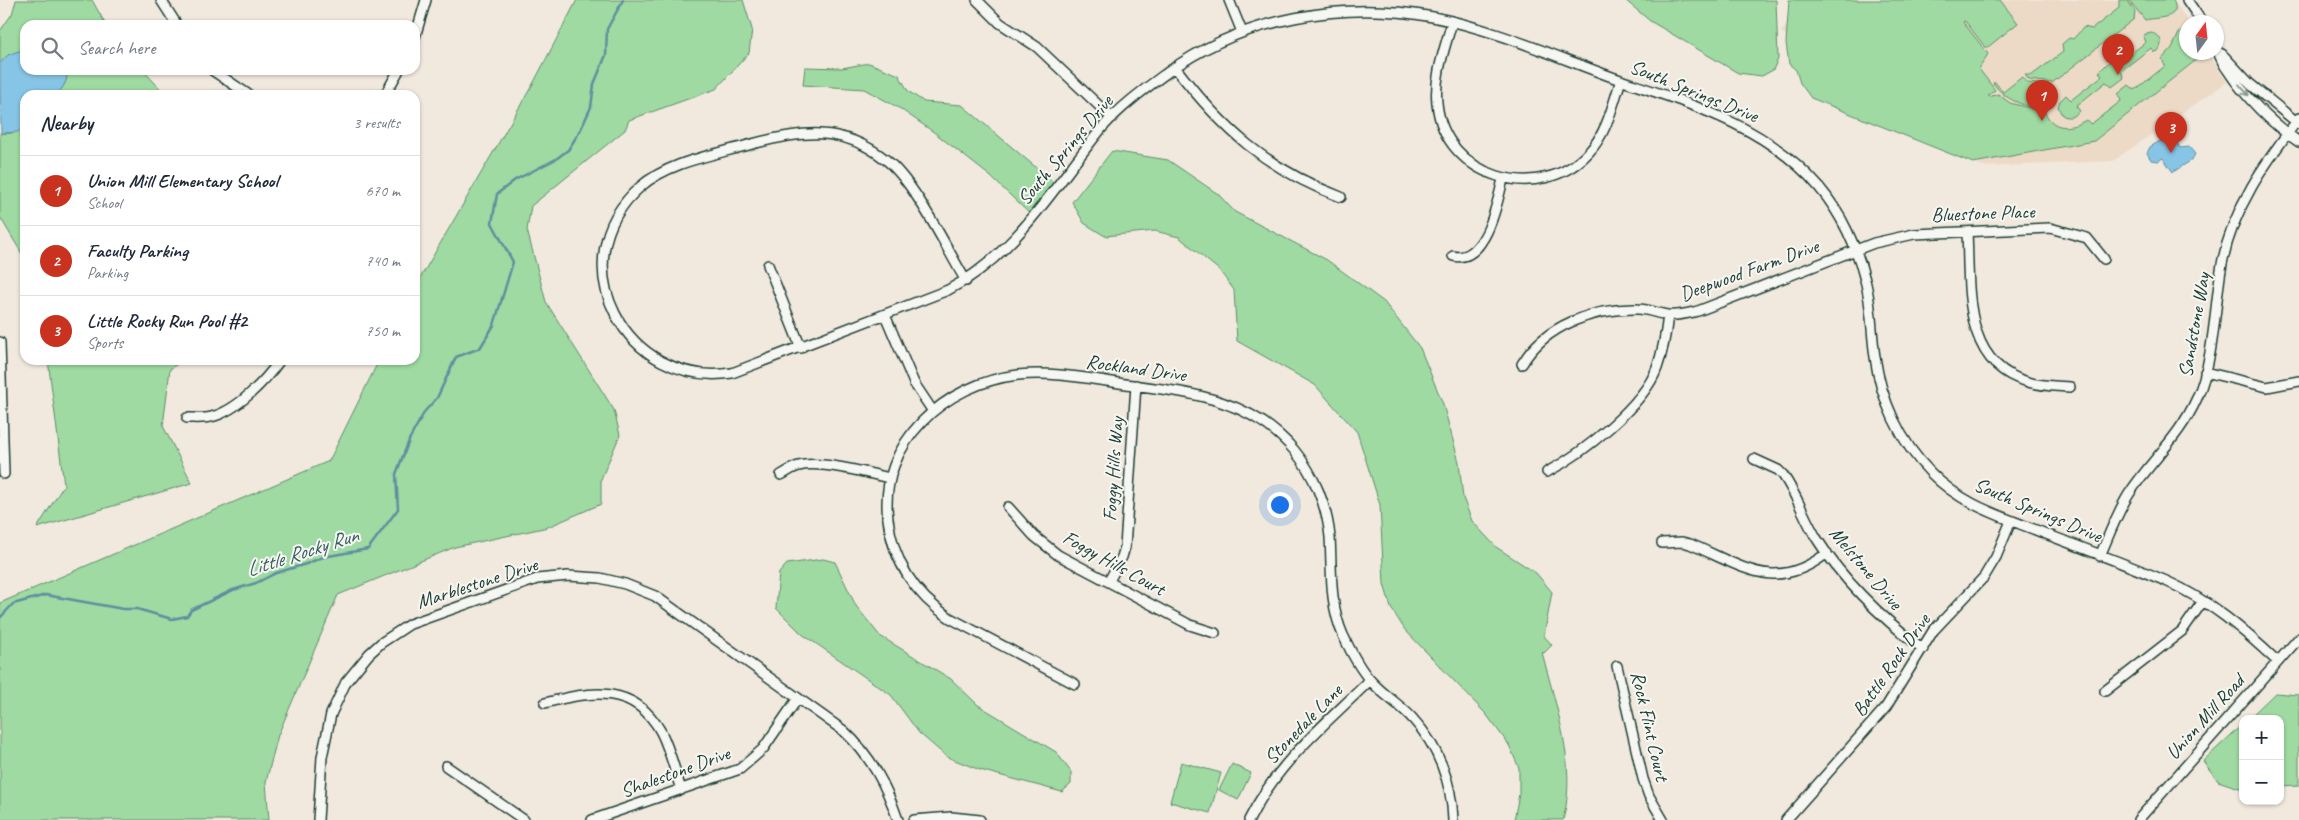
<!DOCTYPE html>
<html lang="en">
<head>
<meta charset="utf-8">
<style>
  body { margin:0; font-family:Caveat,sans-serif; background:#f2f2f3; color:#1f2937 }
  .controls { position:absolute; right:15px; bottom:15px; display:grid; overflow:hidden; border-radius:10px; box-shadow:0 1px 4px #0004 }
  .controls button { width:45px; height:45px; display:grid; place-items:center; padding:0; border:0; border-bottom:1px solid #e0e1e3; background:#fff; color:#1f2937; font:25px sans-serif }
  .compass { position:absolute; left:2179px; top:15px; width:45px; height:45px; border-radius:50%; background:#fff; box-shadow:0 1px 4px #0004; rotate:15deg }
  .you { position:absolute; left:1279px; top:504px; width:18px; height:18px; margin:-12px; border:4px solid #fff; border-radius:50%; background:#1a73e8; box-shadow:0 0 0 8px #1a73e833 }
  .badge { display:grid; place-items:center; width:32px; height:32px; border-radius:50%; background:#c8321e; color:#fff; font-size:16px; font-weight:700 }
  .pin { position:absolute; translate:-50% -41px; filter:drop-shadow(0 1px 2px #0008) }
  .pin::after { content:''; position:absolute; top:26px; width:18px; height:15px; background:inherit; clip-path:polygon(0 0,100% 0,50% 100%) }
  .list { margin:0; padding:0; list-style:none }
  h2 { display:flex; justify-content:space-between; align-items:center; height:65px; margin:0; padding:0 20px; font-size:21px }
  h2 small { font-size:16px; font-weight:400; color:#747a83 }
  .list li { display:grid; grid-template-columns:32px 1fr auto; gap:15px; align-items:center; box-sizing:border-box; height:70px; padding:0 20px; border-top:1px solid #e0e1e3 }
  .list b { display:block; font-size:19px; white-space:nowrap }
  .list p { margin:0; font-size:16px; white-space:nowrap; color:#747a83 }
  .list em { font-size:16px; font-style:normal; color:#747a83 }
  .icon { flex:none; width:28px; height:28px; fill:none; stroke:currentColor; stroke-width:2; stroke-linecap:round; stroke-linejoin:round }
  .map { position:relative; flex:none; width:2299px; height:820px; overflow:hidden }
  .search { position:absolute; background:#fff; box-shadow:0 1px 4px #0004; left:20px; top:20px; width:400px; height:55px; display:flex; align-items:center; gap:12px; box-sizing:border-box; padding:0 18px; border-radius:15px; color:#747a83; font-size:19px }
  .panel { position:absolute; background:#fff; box-shadow:0 1px 4px #0004; left:20px; top:90px; width:400px; height:275px; border-radius:15px }
  .map>svg:first-child { display:block }
  .built { fill:#ecdac7 }
  .green { fill:#9edaa1; stroke:#5e8c6a }
  .water { fill:#86c5e6; stroke:#5d8f9f }
  .lines { fill:none; stroke-linecap:round; stroke-linejoin:round }
  .stream { stroke:#5d8f9f; stroke-width:2.5 }
  .minor-casing { stroke:#1f3d34; stroke-width:12 }
  .minor { stroke:#f6f6f2; stroke-width:9 }
  .oneway { stroke:#8a9a93 }
  .labels { text-anchor:middle; dominant-baseline:central; stroke-width:4; stroke-linejoin:round; paint-order:stroke }
  .street-label { font-size:20px; fill:#1f3d34; stroke:#f6f6f2 }
  .water-label { font-size:21px; font-style:italic; fill:#395f60; stroke:#f6f6f2 }
</style>
</head>
<body>
<div class="map">
<svg width="2299" height="820" viewBox="0 0 2299 820">
  <rect width="100%" height="100%" fill="#f1e9de"/>
  <filter id="ink" filterUnits="userSpaceOnUse"><feTurbulence type="fractalNoise" baseFrequency=".02" numOctaves="2"/><feDisplacementMap in="SourceGraphic" scale="10" xChannelSelector="R" yChannelSelector="G"/><feConvolveMatrix kernelMatrix="1 2 1 2 8 2 1 2 1" color-interpolation-filters="sRGB"/></filter>
  <g filter="url(#ink)">
    <!-- built -->
    <path class="built" d="M1807 0H2173L2189 22H2186V52L2208 53 2227 82 2113 161 1983 167 1781 32Z"/>
    <!-- green -->
    <path class="green" d="M16 0H92L106 25H25V49L8 55 0 63V31L12 14Z
      M577 0H743L752 29 749 53 716 89 629 120 625 130 531 206 527 230 546 302 614 410 620 435 601 479V504L548 527 455 547 338 595 278 735 266 782 269 820H0V603L329 461 379 360H415V287L534 82Z
      M1625 0H1776L1778 59 1773 70 1762 76 1738 73 1650 21Z
      M1789 0H2000L2018 23 1988 47H1985L1965 21 1963 22 1988 54 1979 69 1995 90 1989 95V97L1998 94 2010 103 2045 112C2053 131 2071 129 2086 120L2091 124 2121 101 2118 94 2129 85 2135 90 2165 66 2162 59 2172 48 2180 31 2186 29V52L2205 53 2094 141 1973 163 1811 98 1800 83 1796 70 1789 64 1786 43Z
      M2119 0H2127L2135 11 2134 19 2052 83 2029 80 2025 75H2032L2063 52 2062 44 2069 38 2073 39 2084 27 2092 29 2119 8Z
      M2129 0H2173C2183 20 2157 17 2145 20Z
      M2151 33C2161 35 2164 43 2158 51L2154 52 2151 48 2121 71 2124 78 2112 87 2106 82 2076 106 2080 111C2074 117 2068 119 2062 115L2058 107 2060 101 2066 95 2071 100 2102 76 2099 72 2110 61 2116 65 2146 42 2143 35Z
      M869 63 899 75 908 91 924 102 962 105 1058 186 1033 217 990 176 935 133 899 108 864 89 803 85 805 67 842 68Z
      M66 70H143L166 95H56C63 88 69 80 66 70Z
      M2022 77 2027 83 2049 85 2042 97 2041 110C2021 104 2006 101 1993 83L1995 82 2003 92Z
      M25 124V259L0 217V133C11 135 18 132 25 124Z
      M1112 151 1168 160 1218 194 1235 212 1327 260 1384 302 1420 348 1443 404 1459 462 1463 498 1472 521 1496 547 1536 573 1552 592 1544 636 1552 645 1544 653 1542 652C1555 704 1578 766 1563 820H1514L1519 794V768L1509 745 1486 714 1405 630 1391 608 1384 584 1380 505 1357 432 1315 385 1237 341 1234 290 1219 270 1179 237 1155 231 1105 236 1084 223 1072 202Z
      M48 360H183L170 369 163 426 192 483 37 528 64 485Z
      M823 559 835 562 856 606 880 636 951 679 978 705 1056 752 1071 772V784L1062 792 980 770 947 757 919 733 891 695 802 634 776 608 779 573 787 564Z
      M2275 693 2299 695V785L2280 786V719H2248Z
      M2243 724V788H2239L2218 781 2203 761Z
      M1181 762 1221 773 1210 813 1170 802Z
      M1232 764 1251 773 1238 800 1219 790Z"/>
    <!-- water -->
    <path class="water" d="M25 49V70H66C69 80 63 88 56 95H25V124L18 132 1 133 0 63 8 55Z
      M2170 135 2176 140 2180 148 2189 147 2195 154 2192 160 2173 172 2163 158 2158 161 2151 160 2147 153 2150 147Z"/>
    <g class="lines">
      <!-- stream -->
      <path class="stream" d="M0 618 13 604 46 595 123 609H137L172 619 187 616 191 610 233 590 256 583 276 573 306 564 323 557 368 549 398 509 396 474 410 438 425 411 437 398 456 357 480 348 494 325 513 262 492 223 497 194 515 180 556 159 568 150 580 131 591 107 594 84 606 55 607 29 623 0"/>
      <defs>
        <path id="minor" d="M161 0 177 25
          M977 0 1000 23 1037 47 1112 118
          M1229 0 1242 32
          M2187 0 2202 22
          M1452 22C1445 48 1434 76 1437 103 1444 178 1540 206 1589 152 1607 133 1613 104 1621 80
          M415 37 426 0
          M2216 48C2220 55 2222 63 2227 69 2245 97 2272 124 2299 142
          M2222 54 2250 84 2299 124
          M1175 67C1223 130 1267 169 1341 197
          M212 70 249 95
          M385 95 399 70
          M1967 232C1970 286 1961 364 2028 382 2041 386 2056 386 2070 387
          M1453 256C1486 264 1498 200 1503 179
          M768 265 801 348
          M966 281C945 246 915 182 885 159 842 125 801 131 752 144 715 155 670 161 640 187 557 261 626 389 732 373L948 290C1016 255 1054 186 1102 128 1121 106 1145 89 1168 72 1243 18 1343 0 1433 17 1498 30 1561 59 1623 81 1694 105 1769 128 1819 187 1841 213 1857 247 1865 280 1872 305 1871 331 1875 357 1881 400 1900 442 1931 473 1958 501 1992 513 2028 527 2074 545 2121 562 2166 581 2209 600 2244 630 2278 662
          M885 315 914 383 932 410
          M0 342 4 474
          M1522 364C1545 325 1594 308 1638 309 1648 309 1658 314 1668 315 1678 316 1689 313 1698 311L1874 243 1914 234 2050 228 2087 238 2104 259
          M2205 372 2267 387 2299 381
          M187 418C194 418 203 419 211 417 237 411 265 381 280 360
          M1754 459 1778 470 1783 475C1797 495 1804 518 1817 539 1844 582 1883 619 1923 649
          M1547 472C1582 454 1644 405 1657 368 1663 351 1666 333 1668 315
          M781 475C787 472 793 467 799 466 818 460 869 473 889 478
          M1008 507 1034 536 1058 555 1190 625 1215 633
          M1662 543 1682 542 1690 544C1743 566 1775 594 1827 553
          M2100 556C2109 535 2117 513 2129 494 2151 460 2180 437 2197 398 2215 356 2214 308 2222 264 2233 207 2265 163 2299 118
          M1109 581 1122 557 1125 547 1136 385
          M1617 666 1643 779 1649 796 1663 820
          M1075 684 950 618C915 595 893 561 888 519 878 443 946 383 1018 375 1055 371 1096 380 1133 385 1193 393 1252 400 1294 450 1314 474 1327 506 1330 537 1332 571 1329 603 1343 635 1350 650 1359 668 1370 680 1383 695 1401 705 1413 719 1438 746 1452 783 1453 820
          M2105 691 2182 631 2203 601
          M545 703C590 691 634 683 661 732 670 750 675 771 681 790
          M446 766 524 820
          M318 820 322 757 331 714 346 682 369 654 381 643 410 624 537 579 568 576 600 578 625 584 655 596 844 731C871 756 886 785 898 820
          M592 820 740 769 763 749 798 698
          M914 820 951 817 980 820
          M1249 820C1279 760 1324 726 1370 680
          M1786 820 1886 707 1933 631 1984 577 1996 557 2011 521
          M2138 820 2299 638"/>
      </defs>
      <!-- minor casing -->
      <use href="#minor" class="minor-casing"/>
      <!-- minor -->
      <use href="#minor" class="minor"/>
    </g>
    <!-- one-way arrows -->
    <defs><path id="oneway-shaft" d="M-6 0H5M1.5-3L5.5 0L1.5 3" fill="none" stroke-width="1.6" stroke-linecap="round" stroke-linejoin="round" transform="scale(1.25)"/></defs>
    <use class="oneway" href="#oneway-shaft" transform="translate(2244 90) rotate(49)"/>
  </g>
  <g class="labels">
    <!-- street labels -->
    <g class="street-label">
      <text transform="translate(1694 91) rotate(22)">South Springs Drive</text>
      <text transform="translate(1065 150) rotate(-50)">South Springs Drive</text>
      <text transform="translate(1983 213) rotate(-2)">Bluestone Place</text>
      <text transform="translate(1749 270) rotate(-20)">Deepwood Farm Drive</text>
      <text transform="translate(2194 325) rotate(-80)">Sandstone Way</text>
      <text transform="translate(1136 368) rotate(8)">Rockland Drive</text>
      <text transform="translate(1113 469) rotate(-86)">Foggy Hills Way</text>
      <text transform="translate(2038 510) rotate(23)">South Springs Drive</text>
      <text transform="translate(1114 563) rotate(29)">Foggy Hills Court</text>
      <text transform="translate(1866 568) rotate(50)">Melstone Drive</text>
      <text transform="translate(477 583) rotate(-18)">Marblestone Drive</text>
      <text transform="translate(1891 665) rotate(-55)">Battle Rock Drive</text>
      <text transform="translate(2205 717) rotate(-48)">Union Mill Road</text>
      <text transform="translate(1303 724) rotate(-46)">Stonedale Lane</text>
      <text transform="translate(1650 726) rotate(77)">Rock Flint Court</text>
      <text transform="translate(675 772) rotate(-20)">Shalestone Drive</text>
    </g>
    <!-- water labels -->
    <g class="water-label">
      <text transform="translate(302 552) rotate(-18)">Little Rocky Run</text>
    </g>
  </g>
</svg>
<div class="controls">
<button>+</button>
<button>−</button>
</div>
<svg class="compass" viewBox="-18 -18 36 36"><path d="M0-13l5 13h-10z" fill="#e53935"/><path d="M0 13l5-13h-10z" fill="#747a83"/></svg>
<div class="you"></div>
<div class="pin badge" style="left:2042px;top:121px">1</div>
<div class="pin badge" style="left:2118px;top:75px">2</div>
<div class="pin badge" style="left:2171px;top:153px">3</div>
<div class="search"><svg class="icon" aria-label="search" viewBox="0 0 24 24"><circle cx="10" cy="10" r="6"/><path d="M15 15l6 6"/></svg>Search here</div>
<section class="panel">
<h2>Nearby<small>3 results</small></h2>
<ul class="list">
<li><span class="badge">1</span><div><b>Union Mill Elementary School</b><p>School</p></div><em>670 m</em></li>
<li><span class="badge">2</span><div><b>Faculty Parking</b><p>Parking</p></div><em>740 m</em></li>
<li><span class="badge">3</span><div><b>Little Rocky Run Pool #2</b><p>Sports</p></div><em>750 m</em></li>
</ul>
</section>
</div>
</body>
</html>
